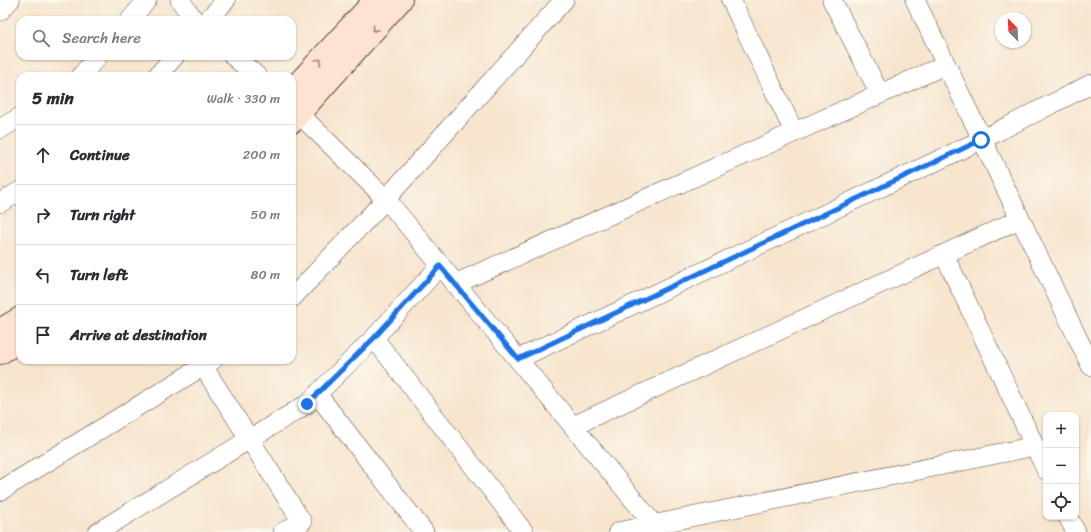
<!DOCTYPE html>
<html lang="en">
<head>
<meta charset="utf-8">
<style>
  body { margin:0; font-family:Sriracha,sans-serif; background:#f7f7f7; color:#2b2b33 }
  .controls { position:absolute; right:12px; bottom:12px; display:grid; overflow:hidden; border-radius:8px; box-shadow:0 1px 3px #0004 }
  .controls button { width:36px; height:36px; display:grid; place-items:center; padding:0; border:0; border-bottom:1px solid #e1e1e2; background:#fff; color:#2b2b33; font:20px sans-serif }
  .compass { position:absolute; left:995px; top:12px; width:36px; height:36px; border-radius:50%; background:#fff; box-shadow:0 1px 3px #0004; rotate:336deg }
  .stop { position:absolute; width:12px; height:12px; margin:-9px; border:3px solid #1a73e8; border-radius:50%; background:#fff }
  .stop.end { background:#1a73e8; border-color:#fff; box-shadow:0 1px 4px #0008 }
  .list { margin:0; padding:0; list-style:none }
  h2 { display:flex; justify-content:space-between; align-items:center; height:52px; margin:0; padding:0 16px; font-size:17px }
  h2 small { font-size:13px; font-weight:400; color:#7c7c81 }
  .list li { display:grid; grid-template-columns:26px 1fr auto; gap:12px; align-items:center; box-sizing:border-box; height:60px; padding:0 16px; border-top:1px solid #e1e1e2 }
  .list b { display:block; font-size:15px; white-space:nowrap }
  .list em { font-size:13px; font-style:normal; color:#7c7c81 }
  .icon { flex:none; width:22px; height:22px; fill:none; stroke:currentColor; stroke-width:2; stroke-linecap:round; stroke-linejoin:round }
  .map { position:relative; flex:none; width:1091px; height:532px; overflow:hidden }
  .search { position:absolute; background:#fff; box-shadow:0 1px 3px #0004; left:16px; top:16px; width:280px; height:44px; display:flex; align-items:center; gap:10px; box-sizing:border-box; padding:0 14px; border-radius:12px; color:#7c7c81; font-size:15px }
  .panel { position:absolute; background:#fff; box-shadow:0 1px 3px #0004; left:16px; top:72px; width:280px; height:292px; border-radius:12px }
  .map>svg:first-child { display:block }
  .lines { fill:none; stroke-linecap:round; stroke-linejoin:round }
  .street-casing { stroke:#574638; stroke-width:20 }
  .secondary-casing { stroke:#574638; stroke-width:24 }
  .street { stroke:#fff; stroke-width:19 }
  .secondary { stroke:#fee3d2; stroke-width:22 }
  .oneway { stroke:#9c8678 }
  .route { stroke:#1a73e8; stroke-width:5 }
</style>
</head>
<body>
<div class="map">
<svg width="1091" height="532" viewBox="0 0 1091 532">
  <rect width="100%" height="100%" fill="#fbf7ec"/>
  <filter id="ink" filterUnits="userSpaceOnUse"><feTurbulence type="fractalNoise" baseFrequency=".025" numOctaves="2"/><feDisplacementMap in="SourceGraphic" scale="8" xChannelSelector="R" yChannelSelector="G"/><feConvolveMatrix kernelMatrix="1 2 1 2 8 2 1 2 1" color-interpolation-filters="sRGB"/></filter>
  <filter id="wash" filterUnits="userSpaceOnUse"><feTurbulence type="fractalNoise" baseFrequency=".012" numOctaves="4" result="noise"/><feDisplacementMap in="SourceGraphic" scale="16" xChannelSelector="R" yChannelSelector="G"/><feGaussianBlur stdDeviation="0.9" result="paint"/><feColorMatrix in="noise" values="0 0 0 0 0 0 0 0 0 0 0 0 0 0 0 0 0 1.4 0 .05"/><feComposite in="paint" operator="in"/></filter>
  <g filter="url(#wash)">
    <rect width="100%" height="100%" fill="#f7e5ce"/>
  </g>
  <g filter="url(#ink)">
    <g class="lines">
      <defs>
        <path id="street" d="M180 0 194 20
          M731 0 794 132
          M832 0 880 94
          M915 0 1091 366
          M0 11 10 0
          M130 20 147 0
          M208 20 226 0
          M233 56 257 76
          M81 76 98 56
          M157 76 175 56
          M292 107 386 199 660 532
          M0 129 20 117
          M0 203 20 191
          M944 254 1046 470
          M455 284 945 65
          M292 298 386 199 564 0
          M374 338 524 532
          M518 359 981 140 1091 84
          M203 366 302 522 283 532
          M317 394 424 532
          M573 426 1020 219
          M0 491 213 360
          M1068 517 1076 532
          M98 532 307 404 374 338 440 266
          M618 532 1035 446"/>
        <path id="secondary" d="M292 90 375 0
          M292 122 401 0
          M0 330 20 318
          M0 353 20 341"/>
      </defs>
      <!-- street casing -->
      <use href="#street" class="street-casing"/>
      <!-- secondary casing -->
      <use href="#secondary" class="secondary-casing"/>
      <!-- street -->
      <use href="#street" class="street"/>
      <!-- secondary -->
      <use href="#secondary" class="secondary"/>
    </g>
    <!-- one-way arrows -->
    <defs><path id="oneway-chevron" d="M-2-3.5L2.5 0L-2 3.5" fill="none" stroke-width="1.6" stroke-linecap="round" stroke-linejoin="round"/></defs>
    <g class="oneway">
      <use href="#oneway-chevron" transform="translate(375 29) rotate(132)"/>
      <use href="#oneway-chevron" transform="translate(319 61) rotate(-47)"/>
    </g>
  </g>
  <g class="lines" filter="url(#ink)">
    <!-- route -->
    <path class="route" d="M307 404 374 338 440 266 518 359 981 140"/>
  </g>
</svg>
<div class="controls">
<button>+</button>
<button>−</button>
<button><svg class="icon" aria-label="locate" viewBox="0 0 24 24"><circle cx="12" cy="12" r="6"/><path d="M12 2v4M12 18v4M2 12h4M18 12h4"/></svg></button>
</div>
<svg class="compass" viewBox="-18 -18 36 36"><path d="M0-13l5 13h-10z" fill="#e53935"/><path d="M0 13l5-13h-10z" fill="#7c7c81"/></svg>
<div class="stop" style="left:981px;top:140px"></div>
<div class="stop end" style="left:307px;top:404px"></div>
<div class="search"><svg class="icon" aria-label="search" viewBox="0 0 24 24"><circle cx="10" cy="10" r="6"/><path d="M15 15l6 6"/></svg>Search here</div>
<section class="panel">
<h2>5 min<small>Walk · 330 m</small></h2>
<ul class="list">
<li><svg class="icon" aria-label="ahead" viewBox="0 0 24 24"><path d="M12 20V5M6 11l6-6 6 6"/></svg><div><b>Continue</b></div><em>200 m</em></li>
<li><svg class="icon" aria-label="right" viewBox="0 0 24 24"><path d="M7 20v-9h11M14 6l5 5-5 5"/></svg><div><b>Turn right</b></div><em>50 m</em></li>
<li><svg class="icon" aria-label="left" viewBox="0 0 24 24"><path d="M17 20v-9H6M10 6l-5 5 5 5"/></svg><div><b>Turn left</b></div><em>80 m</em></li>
<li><svg class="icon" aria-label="arrive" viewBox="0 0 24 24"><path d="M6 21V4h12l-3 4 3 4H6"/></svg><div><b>Arrive at destination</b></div></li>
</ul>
</section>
</div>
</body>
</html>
